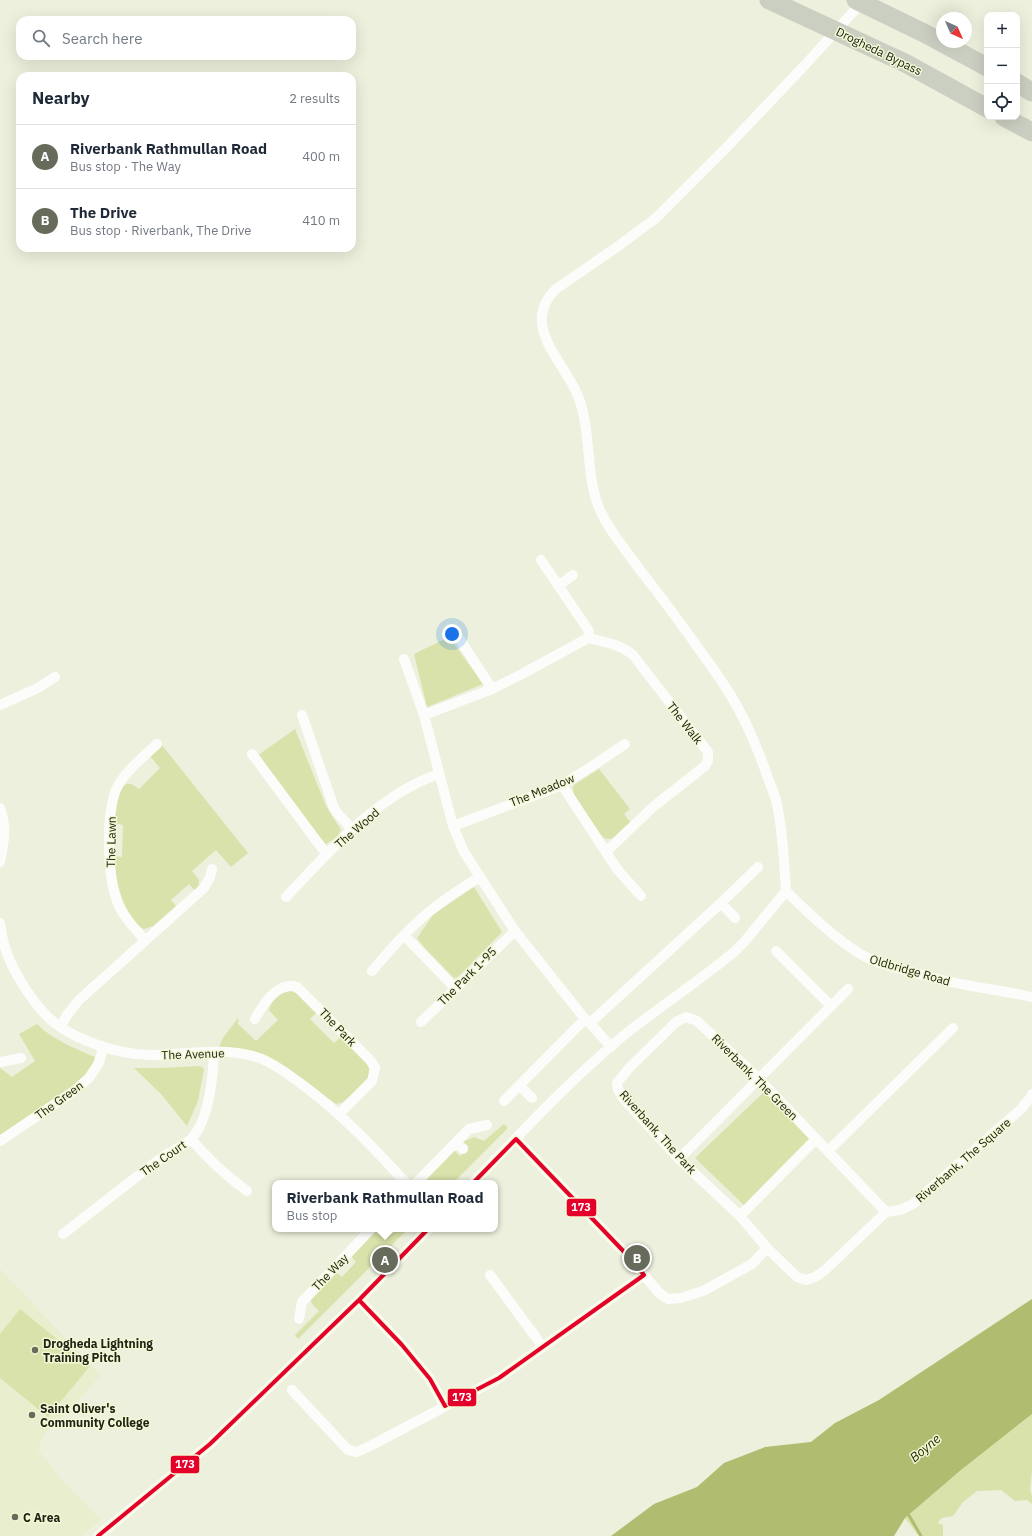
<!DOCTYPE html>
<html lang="en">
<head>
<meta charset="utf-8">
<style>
  body { margin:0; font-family:"IBM Plex Sans",sans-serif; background:#f6f6f7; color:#1f2937 }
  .controls { position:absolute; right:12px; top:12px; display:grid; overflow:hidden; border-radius:8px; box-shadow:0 4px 16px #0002 }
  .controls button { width:36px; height:36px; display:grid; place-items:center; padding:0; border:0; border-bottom:1px solid #e0e1e3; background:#fff; color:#1f2937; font:20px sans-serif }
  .compass { position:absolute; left:936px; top:12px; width:36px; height:36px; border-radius:50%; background:#fff; box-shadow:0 4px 16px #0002; rotate:135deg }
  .you { position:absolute; left:452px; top:634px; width:14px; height:14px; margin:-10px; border:3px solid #fff; border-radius:50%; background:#1a73e8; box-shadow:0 0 0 6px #1a73e833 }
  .badge { display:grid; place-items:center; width:26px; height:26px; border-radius:50%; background:#676b5b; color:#fff; font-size:13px; font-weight:700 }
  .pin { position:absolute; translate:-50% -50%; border:2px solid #fff; box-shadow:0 1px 4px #0006 }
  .popup { position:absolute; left:272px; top:1180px; width:226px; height:52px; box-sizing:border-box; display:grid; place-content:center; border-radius:8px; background:#fff; filter:drop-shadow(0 1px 3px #0005); font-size:13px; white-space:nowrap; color:#747a83 }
  .popup b { font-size:15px; color:#1f2937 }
  .popup::after { content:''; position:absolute; left:50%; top:100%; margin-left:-8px; border:8px solid transparent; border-top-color:#fff }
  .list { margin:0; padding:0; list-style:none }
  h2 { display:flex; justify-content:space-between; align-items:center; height:52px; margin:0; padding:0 16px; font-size:17px }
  h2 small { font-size:13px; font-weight:400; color:#747a83 }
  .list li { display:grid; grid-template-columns:26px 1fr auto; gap:12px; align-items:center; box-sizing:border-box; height:64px; padding:0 16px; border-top:1px solid #e0e1e3 }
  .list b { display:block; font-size:15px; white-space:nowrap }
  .list p { margin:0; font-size:13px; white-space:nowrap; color:#747a83 }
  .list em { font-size:13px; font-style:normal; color:#747a83 }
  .icon { flex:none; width:22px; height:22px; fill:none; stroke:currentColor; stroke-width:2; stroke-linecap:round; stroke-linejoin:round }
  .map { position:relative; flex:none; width:1032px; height:1536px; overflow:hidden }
  .search { position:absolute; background:#fff; box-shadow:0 4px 16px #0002; left:16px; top:16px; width:340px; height:44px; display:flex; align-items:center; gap:10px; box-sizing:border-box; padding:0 14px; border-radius:12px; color:#747a83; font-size:15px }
  .panel { position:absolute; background:#fff; box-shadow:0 4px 16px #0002; left:16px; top:72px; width:340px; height:180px; border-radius:12px }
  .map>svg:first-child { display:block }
  .built { fill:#e9efce }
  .green { fill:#d8e2aa }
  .water { fill:#b0bc6f }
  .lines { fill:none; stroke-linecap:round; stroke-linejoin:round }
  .stream { stroke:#b0bc6f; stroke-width:3 }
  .street { stroke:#fcfdfa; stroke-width:10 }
  .highway { stroke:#cbcfc1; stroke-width:19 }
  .bus-1-casing { stroke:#f1f8d4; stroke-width:7 }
  .bus-1 { stroke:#e4002b; stroke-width:4 }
  .poi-dot { fill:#676b5b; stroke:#f1f8d4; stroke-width:1.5 }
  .labels { text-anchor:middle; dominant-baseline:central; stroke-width:3; stroke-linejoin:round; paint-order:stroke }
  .street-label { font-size:12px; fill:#202316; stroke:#f1f8d4 }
  .poi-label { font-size:12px; font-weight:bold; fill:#202316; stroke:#f1f8d4; text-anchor:start }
  .water-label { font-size:13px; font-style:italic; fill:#282e02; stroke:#f1f8d4 }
  .line-badge { stroke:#f1f8d4; stroke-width:1.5 }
  .badge-label { font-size:11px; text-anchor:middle; font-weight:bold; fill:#fff }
</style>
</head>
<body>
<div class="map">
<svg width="1032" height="1536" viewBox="0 0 1032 1536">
  <rect width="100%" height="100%" fill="#ecf0dc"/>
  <!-- built -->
  <path class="built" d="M0 1269 100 1375 84 1395 43 1436 38 1450 57 1474 101 1520 80 1536H0Z"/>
  <!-- green -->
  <path class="green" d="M449 637 483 684 427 707 414 654Z
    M295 729 326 806 341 830 337 837 326 844 300 815 257 756Z
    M161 744 248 853 231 867 216 850 192 871 199 880 198 887 195 891 189 884 171 900 176 906 153 926 144 929C138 927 135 922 131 916 119 897 116 879 114 856L122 857 123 825 115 823C115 815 117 786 127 784 131 783 136 787 139 789L160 768 150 756Z
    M599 769 630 809 624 814 630 822 613 838C608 840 604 839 601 835L574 795 573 788 574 785Z
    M474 887 502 932 458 977 454 978 424 947 417 938 433 915Z
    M290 991 298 994 317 1012 310 1019 334 1043 341 1037C350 1046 376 1065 368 1078 364 1085 349 1097 343 1102L336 1104 284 1066 264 1055 219 1047 223 1038 238 1018 239 1021 237 1023 256 1041 278 1020 269 1010C272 999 280 993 290 991Z
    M37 1024C53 1040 74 1048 95 1057 92 1068 84 1076 76 1085L0 1137V1068L12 1077 35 1061 19 1034Z
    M200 1066 204 1069 198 1101 187 1126 161 1094 134 1068H160Z
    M765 1091 810 1138 745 1206 695 1158Z
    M504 1124 508 1128 453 1183H422L454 1150 460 1156 469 1147 463 1142 474 1137 484 1141Z
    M377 1229H406L405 1232 298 1339 295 1335 319 1311 312 1304 311 1299 336 1272 342 1277 356 1262 351 1256Z
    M20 1309 90 1366 48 1417 0 1378V1334Z
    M1032 1414V1470L1030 1490 1032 1496V1504L1027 1500 1015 1501 1001 1490 977 1491 963 1502 953 1516 941 1518 938 1523 943 1525V1536H919L905 1518 961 1470Z"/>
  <!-- water -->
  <path class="water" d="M1032 1299V1414L961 1470 905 1518 894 1536H611L654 1504 697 1487 724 1463 765 1447 811 1442 835 1423 879 1400Z"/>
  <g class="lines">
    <!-- stream -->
    <path class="stream" d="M907 1512 921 1536"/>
    <!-- street -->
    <path class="street" d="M541 560 589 631 588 638C604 642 620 644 633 655L708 752V761L705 766 653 807 606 852
      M558 586 573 575
      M455 632 492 689
      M404 659 424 715 453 826 464 852 515 931 585 1019 590 1023 611 1047
      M0 705 38 688 55 677
      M302 715 334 808 337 813 352 829
      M424 715 492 689 522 674 588 638
      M252 754 327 855
      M562 785 617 869 641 896
      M0 808C7 826 4 843 0 862
      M453 826 562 785 597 763 625 744
      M786 891C807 912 840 944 866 957 880 965 897 968 912 972 925 976 938 979 951 982 978 988 1005 991 1032 997
      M286 897C329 852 378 794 439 774
      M721 903 735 918
      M0 923C1 930 2 937 4 944 10 967 29 997 45 1014 68 1039 121 1056 154 1055 189 1054 227 1046 262 1059 276 1065 288 1074 300 1083 340 1112 373 1147 406 1183
      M404 935 455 988
      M145 940C136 930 125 919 119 906 107 880 106 819 115 792 122 774 143 757 157 744
      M776 951 831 1006
      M372 971C390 950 408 929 430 911 446 898 463 887 480 877
      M686 1017 697 1021 759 1079 886 1212 824 1271 815 1277 806 1280 797 1277 767 1248 740 1216 679 1159 623 1098 618 1089 617 1083 629 1068 670 1028 676 1022Z
      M255 1019C263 1004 278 981 297 987L371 1061 375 1068 372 1081 339 1114
      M421 1022 515 931
      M590 1023 721 903 758 867
      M61 1026 67 1015 79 1000 204 888 210 877 212 869
      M0 1062 21 1058
      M520 1086 532 1098
      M504 1101 585 1019
      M191 1139C208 1159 225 1175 247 1191
      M516 1139 629 1257 659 1293 668 1299 681 1298 703 1291 752 1264 767 1248
      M0 1141 74 1091 89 1078 99 1063 103 1047
      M456 1142 463 1149
      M828 1151 953 1028
      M679 1159 848 989
      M416 1183 469 1129 487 1125
      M473 1183C521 1133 569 1081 623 1036 659 1007 698 982 734 952L745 941 786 891C784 862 783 832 777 804 775 795 771 787 768 778 760 755 751 732 739 710 730 692 718 676 706 659 685 629 663 599 640 570 626 550 609 531 599 508 585 473 592 432 578 396 564 361 519 325 556 289L617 247 656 218 727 147 804 66 864 0
      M886 1212 900 1210 913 1204 1021 1109 1031 1097 1032 1094
      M740 1216 816 1139
      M63 1234C95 1209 127 1184 160 1159 169 1152 182 1147 191 1139 209 1121 213 1076 214 1052
      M490 1275 543 1347
      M359 1300 402 1345 430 1379 445 1406
      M299 1319 302 1302 371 1229
      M292 1390 348 1450 357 1452 372 1445 499 1378 644 1275
      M98 1536 210 1444 359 1300 428 1229"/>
    <!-- highway -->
    <path class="highway" d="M769 0 905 63 987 108
      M856 0 924 33 987 67
      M1017 83 1032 92
      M1004 117 1032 132"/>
    <defs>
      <path id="bus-1" d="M359 1300 402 1345 430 1379 445 1406 499 1378 644 1275 629 1257 516 1139 473 1183
        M98 1536 210 1444 359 1300 428 1229"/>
    </defs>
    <!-- bus-1 casing -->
    <use href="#bus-1" class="bus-1-casing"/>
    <!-- bus-1 -->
    <use href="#bus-1" class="bus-1"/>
  </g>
  <!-- markers -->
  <g class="poi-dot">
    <circle cx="35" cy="1350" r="4"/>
    <circle cx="32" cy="1415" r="4"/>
    <circle cx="15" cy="1517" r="4"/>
  </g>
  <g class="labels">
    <!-- street labels -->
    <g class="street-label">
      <text transform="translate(879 51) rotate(26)">Drogheda Bypass</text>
      <text transform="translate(685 723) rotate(52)">The Walk</text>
      <text transform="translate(542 790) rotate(-22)">The Meadow</text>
      <text transform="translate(357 828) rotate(-41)">The Wood</text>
      <text transform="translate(111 842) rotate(-89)">The Lawn</text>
      <text transform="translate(910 970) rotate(16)">Oldbridge Road</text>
      <text transform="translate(467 976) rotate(-45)">The Park 1-95</text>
      <text transform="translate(338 1027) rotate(46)">The Park</text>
      <text transform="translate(193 1054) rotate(-2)">The Avenue</text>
      <text transform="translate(755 1077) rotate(45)">Riverbank, The Green</text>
      <text transform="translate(59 1100) rotate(-36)">The Green</text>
      <text transform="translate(658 1132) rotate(48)">Riverbank, The Park</text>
      <text transform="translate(163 1158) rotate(-35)">The Court</text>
      <text transform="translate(963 1160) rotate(-41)">Riverbank, The Square</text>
      <text transform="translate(330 1272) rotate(-46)">The Way</text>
    </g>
    <!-- poi labels -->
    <g class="poi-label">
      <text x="43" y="1343">Drogheda Lightning<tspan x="43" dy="14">Training Pitch</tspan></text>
      <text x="40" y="1408">Saint Oliver's<tspan x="40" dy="14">Community College</tspan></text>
      <text x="23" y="1517">C Area</text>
    </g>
    <!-- water labels -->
    <g class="water-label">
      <text transform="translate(925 1448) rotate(-40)">Boyne</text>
    </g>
  </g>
  <g class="line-badge">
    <rect x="566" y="1198" width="31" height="19" rx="4" fill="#e4002b"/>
    <rect x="447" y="1388" width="30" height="19" rx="4" fill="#e4002b"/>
    <rect x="170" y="1455" width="30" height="19" rx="4" fill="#e4002b"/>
  </g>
  <g class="badge-label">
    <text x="581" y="1211">173</text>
    <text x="462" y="1401">173</text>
    <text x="185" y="1468">173</text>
  </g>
</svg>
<div class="controls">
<button>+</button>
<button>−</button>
<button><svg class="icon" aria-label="locate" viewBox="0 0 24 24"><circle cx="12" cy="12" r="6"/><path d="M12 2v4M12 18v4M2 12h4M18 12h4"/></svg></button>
</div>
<svg class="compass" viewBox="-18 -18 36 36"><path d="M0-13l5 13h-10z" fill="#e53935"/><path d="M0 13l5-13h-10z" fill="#747a83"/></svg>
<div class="you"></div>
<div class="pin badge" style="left:385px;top:1260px">A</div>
<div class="popup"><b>Riverbank Rathmullan Road</b>Bus stop</div>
<div class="pin badge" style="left:637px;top:1258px">B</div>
<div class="search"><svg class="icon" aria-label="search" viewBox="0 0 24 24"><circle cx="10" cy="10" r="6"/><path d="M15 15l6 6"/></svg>Search here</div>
<section class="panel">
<h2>Nearby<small>2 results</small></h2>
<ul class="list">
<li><span class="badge">A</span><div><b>Riverbank Rathmullan Road</b><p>Bus stop · The Way</p></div><em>400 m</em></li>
<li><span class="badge">B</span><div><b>The Drive</b><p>Bus stop · Riverbank, The Drive</p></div><em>410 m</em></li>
</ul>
</section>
</div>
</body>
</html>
